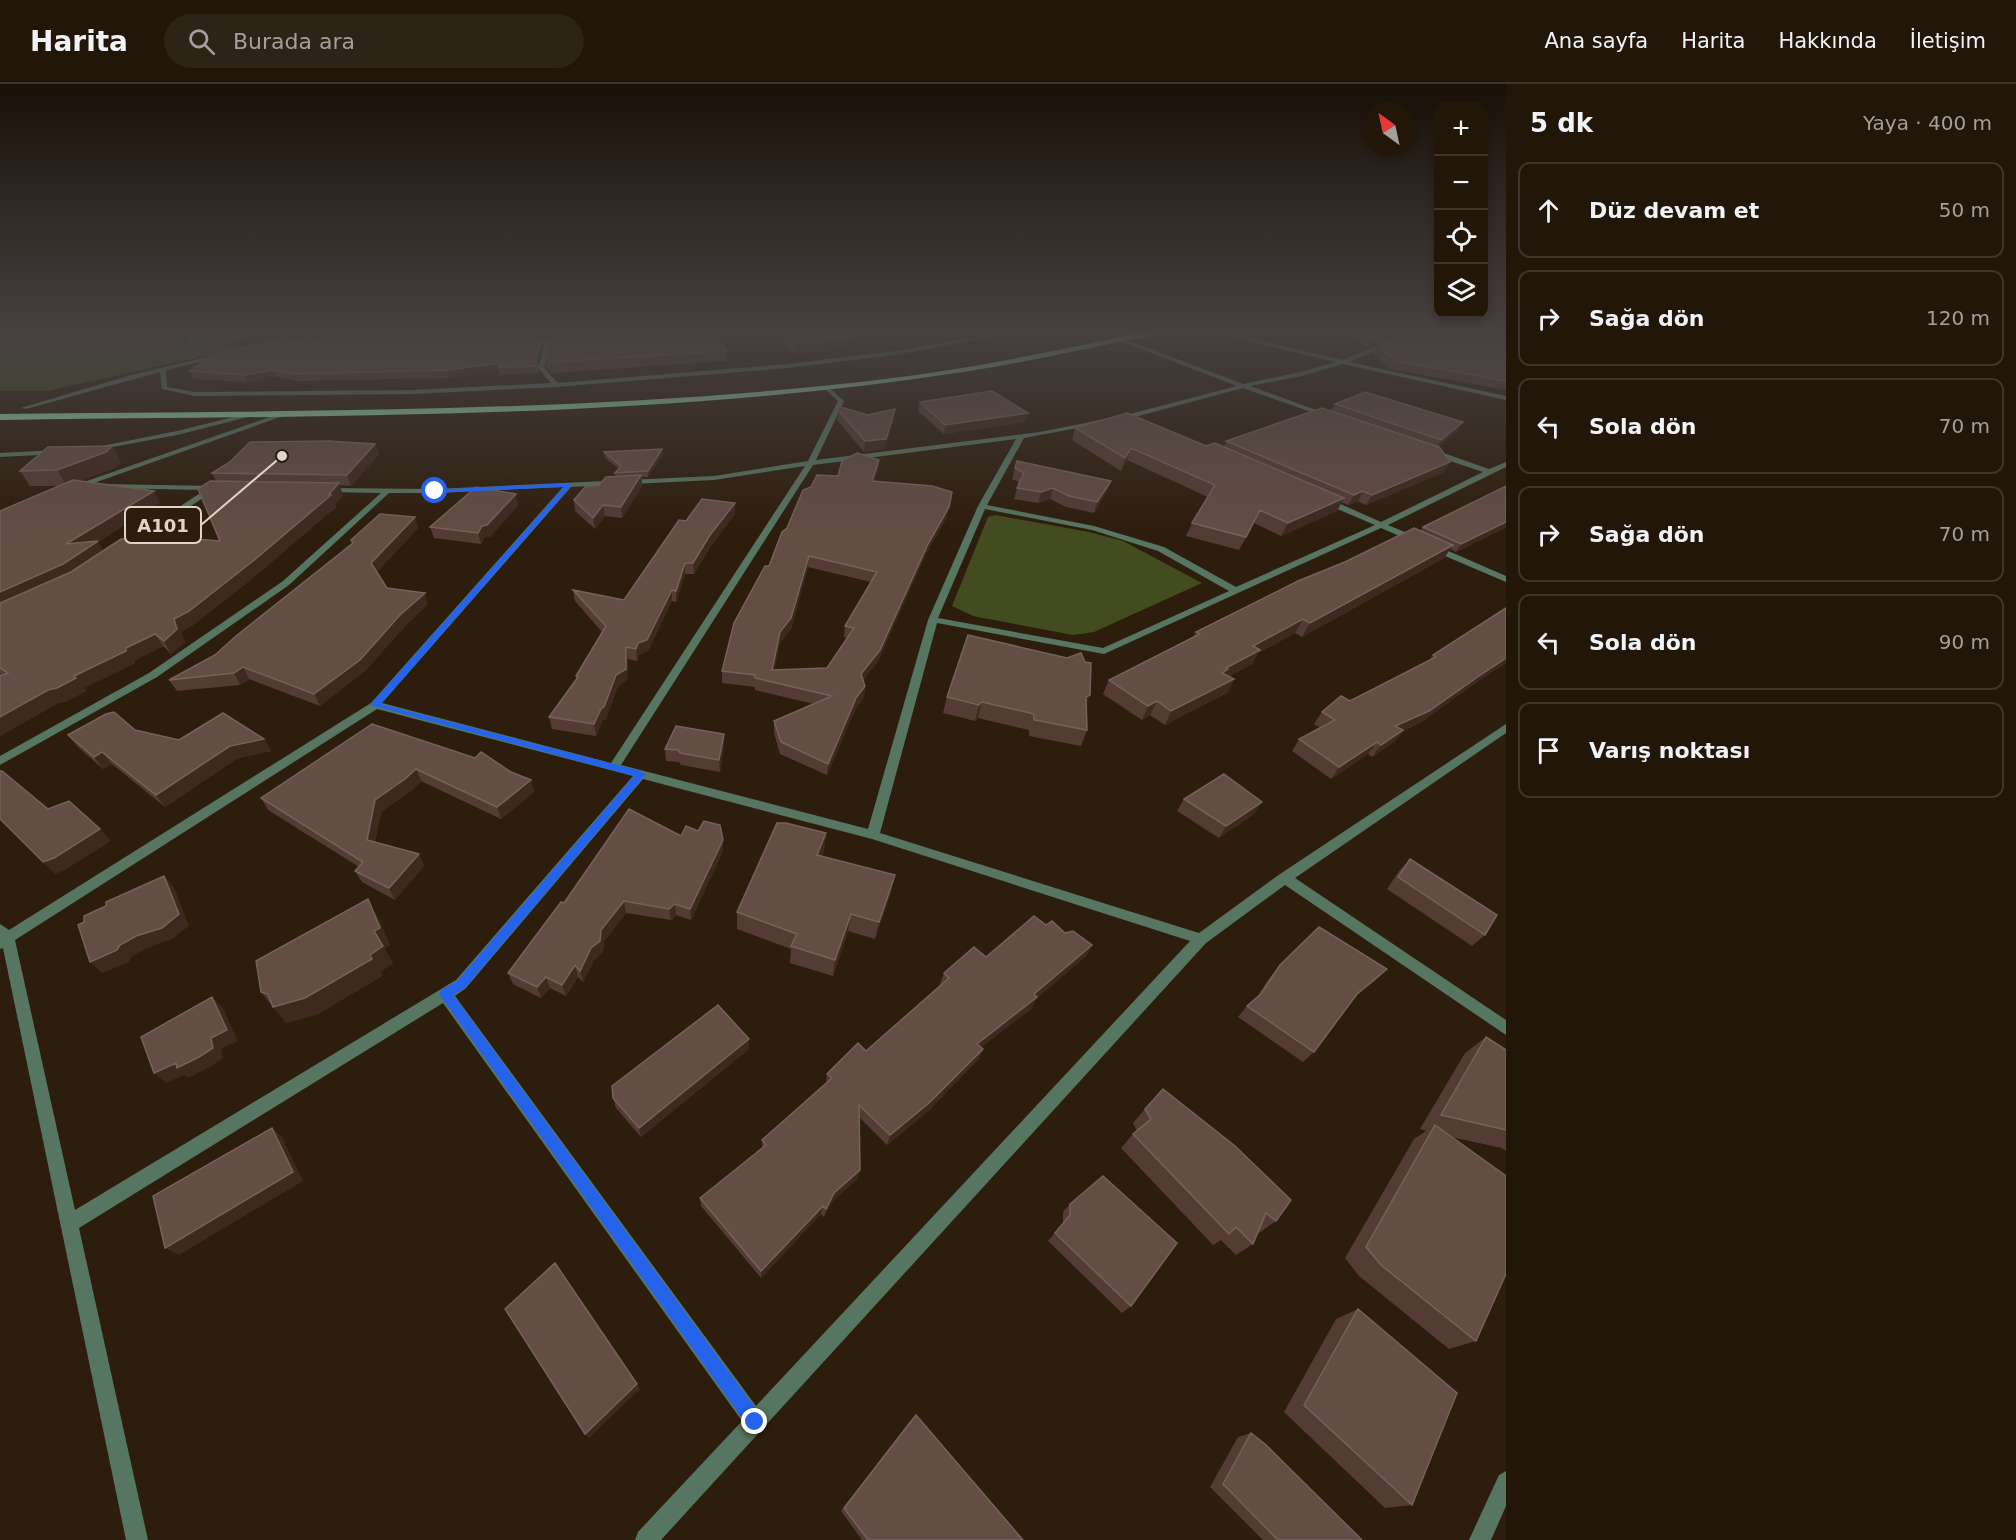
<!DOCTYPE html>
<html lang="tr">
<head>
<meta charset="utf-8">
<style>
  body { margin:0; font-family:"DejaVu Sans",sans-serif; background:#2e2317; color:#f1f3f6 }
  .controls { position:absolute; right:18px; top:18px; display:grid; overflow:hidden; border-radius:12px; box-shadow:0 3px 9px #0003 }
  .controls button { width:54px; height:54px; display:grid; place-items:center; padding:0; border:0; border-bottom:2px solid #3f352a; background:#221609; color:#f1f3f6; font:30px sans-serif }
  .compass { position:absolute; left:1362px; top:18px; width:54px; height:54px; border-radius:50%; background:#221609; box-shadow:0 3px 9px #0003; rotate:327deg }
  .stop { position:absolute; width:18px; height:18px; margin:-14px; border:4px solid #2563eb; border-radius:50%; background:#fff }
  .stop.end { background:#2563eb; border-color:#fff; box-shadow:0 2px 6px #0008 }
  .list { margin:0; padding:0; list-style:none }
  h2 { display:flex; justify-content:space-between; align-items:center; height:78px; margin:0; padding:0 24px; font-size:26px }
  h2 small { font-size:20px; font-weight:400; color:#a29f9c }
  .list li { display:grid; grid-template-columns:39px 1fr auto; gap:18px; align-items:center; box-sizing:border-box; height:96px; margin:0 12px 12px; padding:0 12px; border:2px solid #3f352a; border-radius:12px }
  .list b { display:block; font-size:22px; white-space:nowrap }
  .list em { font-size:20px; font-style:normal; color:#a29f9c }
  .icon { flex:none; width:33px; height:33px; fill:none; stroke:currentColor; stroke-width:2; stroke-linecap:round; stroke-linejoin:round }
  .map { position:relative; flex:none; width:1506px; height:1456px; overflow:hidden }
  header { display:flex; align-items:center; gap:36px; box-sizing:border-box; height:84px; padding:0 30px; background:#221609; border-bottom:2px solid #3f352a }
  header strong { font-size:28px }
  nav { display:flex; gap:33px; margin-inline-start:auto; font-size:21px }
  .search { width:420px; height:54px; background:#2e2317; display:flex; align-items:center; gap:15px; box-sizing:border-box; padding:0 21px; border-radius:33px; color:#a29f9c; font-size:22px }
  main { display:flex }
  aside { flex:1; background:#221609 }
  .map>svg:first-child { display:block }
  .green { fill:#424c1f }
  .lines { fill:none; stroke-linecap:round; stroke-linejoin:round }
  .minor-tunnel { stroke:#483929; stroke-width:6; stroke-dasharray:6 3; stroke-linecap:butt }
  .service { fill:#577662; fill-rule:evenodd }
  .minor { fill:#577662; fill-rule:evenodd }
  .trunk { fill:#96e0b1; fill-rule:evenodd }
  .wall { fill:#543c35; fill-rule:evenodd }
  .shaded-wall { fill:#3e291e }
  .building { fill:#634d45; stroke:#76625a; stroke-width:1.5; fill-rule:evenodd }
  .route { fill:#2563eb }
  .leader { fill:none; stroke:#e0d5cb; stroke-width:2 }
  .callout-dot { fill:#e0d5cb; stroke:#2d1d0c; stroke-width:2 }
  .callout { fill:#2d1d0c; stroke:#e0d5cb; stroke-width:2 }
  .callout-label { font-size:18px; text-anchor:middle; font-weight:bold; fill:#e0d5cb }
</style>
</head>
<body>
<header>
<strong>Harita</strong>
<div class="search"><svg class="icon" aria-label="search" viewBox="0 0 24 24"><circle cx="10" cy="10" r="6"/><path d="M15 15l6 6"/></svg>Burada ara</div>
<nav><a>Ana sayfa</a><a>Harita</a><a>Hakkında</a><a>İletişim</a></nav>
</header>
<main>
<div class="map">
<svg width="1506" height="1456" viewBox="0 0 1506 1456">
  <rect width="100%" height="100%" fill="#2d1d0c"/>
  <!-- green -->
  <path class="green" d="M0 245H292L299 251 47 307H0Z
    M995 431 1089 448 1123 457 1202 499 1094 548 1073 551 973 532 952 522 988 433Z"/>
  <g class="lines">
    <!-- minor-tunnel -->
    <path class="minor-tunnel" d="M1205 245 1212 247"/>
    <!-- service -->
    <path class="service" d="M183 245H188L196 261H192Z
      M254 328 257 330 256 331 177 351 91 367 87 365 177 347Z
      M59 366 60 368 56 370 0 373V369Z"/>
    <!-- minor -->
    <path class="minor" d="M345 245H354L270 263 267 261Z
      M1023 245H1033L895 271 788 284 556 303 414 310 195 312 162 305 160 288 26 325 21 324 131 291 224 269 226 272 166 286 167 303 195 308 414 306 551 299 538 284 545 260 525 261 522 259 564 255 566 258 551 259 544 284 558 299 788 280 895 267Z
      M1212 245 1342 276 1392 256 1394 259 1349 278 1506 312V316L1343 280 1302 292 1250 302 1330 331V333L1328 334 1243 304 1131 334 1024 354 987 421 1094 442 1164 463 1236 503 1375 441 1321 418V414H1327L1381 438 1483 388 1429 370V366H1435L1489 385 1506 378V383L1388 441 1419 454V458H1413L1381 444 1104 570 937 539 880 749 1199 849 1280 790 1506 640V649L1295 794 1506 936V951L1285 801 1206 859 661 1456H635L638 1448 742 1337 443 919 79 1144 148 1456H126L3 864 0 865V840L9 846 371 619 563 403 435 409H389L289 501 157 593 0 681V672L149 589 283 497 381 409 327 408H324V404L435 405 714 392 808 377 838 317 825 305 824 304 827 302 844 317 816 376 1040 348 1130 330 1237 302 1120 257 1122 254 1243 300 1301 288 1336 278 1210 248ZM1016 355 978 422 928 536 868 745 621 681 813 381ZM805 382 611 679 382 619 571 403 714 396ZM985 425 1092 446 1158 467 1229 507 1103 564 938 534ZM377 625 633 692 456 896 75 1126 15 856ZM643 695 872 755 1190 857 756 1322 455 912 466 904Z
      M287 327 290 329 289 330 74 406 67 404Z
      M102 400 214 402 218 404 127 464 124 463V459L205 406 105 404 101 402Z
      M1431 462H1437L1506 492V498L1431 466Z
      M1506 1387V1422L1491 1456H1469L1499 1391Z"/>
    <!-- trunk -->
    <path class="trunk" d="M1158 245H1171C1155 253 1132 255 1114 259 1063 270 1014 280 963 288 644 337 321 331 0 336V330C292 326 586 330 877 296 972 285 1065 265 1158 245Z"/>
  </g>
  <!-- wall -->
  <path class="wall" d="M246 245H841L852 263 795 270 787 266 776 254 766 255 722 260 727 267V277L551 289 546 283 545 273 550 255 318 256 316 250 292 256H277Z
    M914 245H990L932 253 925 252Z
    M1324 245H1416L1366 264 1353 254 1323 246Z
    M1420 245H1506V306L1391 285 1373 270 1377 262Z
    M541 256 542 263 537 280 539 289 500 291 499 287 448 294 296 297 276 293 248 298 193 295 190 287Z
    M920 318 1025 338 944 350 918 327Z
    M1335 320 1458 346 1438 363 1444 388 1366 421 1358 417 1348 421 1341 418 1337 427 1281 452 1254 439 1239 466 1186 452 1192 439 1208 413 1127 376 1121 387 1072 356 1075 344 1206 362 1224 363 1226 357 1331 327Z
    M838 326 894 335 884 365 864 368 837 336Z
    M375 360 379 370 351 402 339 401 343 411 335 420 336 423 259 489 196 539 181 548 185 558 171 570 163 562 135 576V579L84 604 86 607 67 617 58 619 0 652V592L1 591H0V427L60 402H30L20 387 112 362 121 378 115 384 79 397 160 418 98 458 103 467 220 457 216 397 212 389Z
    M604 368 663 370 648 393H642V402L622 434 605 432 595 445 575 427 574 416 616 392 615 389 619 385 605 374Z
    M879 376 878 386 874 397 947 433 925 472 878 577 863 597 865 602 864 613 855 626 827 691 780 670 774 649V637L814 620 755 606V603L722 599V587L769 482 787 444 811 403ZM808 483 871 498 845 542 844 553 847 554 827 584 774 586 780 559 791 545Z
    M1015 384 1111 397 1107 407 1094 429 1066 423 1050 415 1038 419 1014 415 1019 398 1012 395Z
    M1506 402V443L1456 468 1450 465 1444 474 1302 553 1295 549 1258 569 1252 580 1229 592 1234 595 1227 609 1165 641 1150 631 1142 636 1103 610 1109 596 1194 552 1196 548 1345 478 1420 447 1423 443Z
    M735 419V430L711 462 694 490H685L676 518 672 517 648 567 639 571 637 577 628 575 627 596 618 602 606 635 603 636 596 652 552 645 549 633 576 595V592L602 548 575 517 573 506 624 516 686 437Z
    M518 421 490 453H485L481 460 434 454 430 443Z
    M418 444 377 488 387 504 428 520 405 542 365 587 320 622 249 595 240 601 177 607 169 596 215 571 352 459 351 456Z
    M1506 524 1470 603 1420 639 1403 647 1394 658 1372 673 1368 670 1331 695 1292 667 1299 655 1321 644 1314 640 1322 628 1350 617 1429 576 1433 571Z
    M947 613 1086 621 1087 646 1081 662 1029 652V646L978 634 975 637 943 629Z
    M68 651 179 656 264 655 271 667 238 674 165 723 112 680 103 685 78 663Z
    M724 662 720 688 681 681 679 678 666 677 665 665Z
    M475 674 511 688 531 696 534 708 501 735 421 697 411 707 381 728 375 758 419 770 424 782 395 816 362 798 355 787 359 783 268 726 261 714Z
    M1184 715 1254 730 1219 754 1177 727Z
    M826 749 824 767 822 772 891 808 875 855 848 847 833 892 790 879 791 865 737 845V828Z
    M681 752 723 767 691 836 676 831 671 836 626 829 604 857 603 868 594 876 583 898 578 893 566 912 550 904 541 914 513 900 508 889Z
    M1410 775 1485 851 1472 862 1387 805 1399 787Z
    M377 832 390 861 384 864 393 879 380 888 382 892 318 930 286 939 261 908Z
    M1046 841 1092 861 1086 872 1036 915 1032 924 981 963 983 965 979 975 926 1029 887 1061 859 1033 860 1086 857 1095 832 1118 824 1133 821 1130 761 1194 701 1122 700 1114 762 1065V1056L826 1000 827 990 866 967 941 901 940 900 944 889 986 873Z
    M1280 881 1375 897 1353 914 1314 968 1303 978 1238 933 1247 922 1256 914 1271 892Z
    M1486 953 1506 966V1067L1502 1064 1451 1053 1476 1257 1449 1265 1359 1192 1345 1174 1414 1055 1426 1047 1420 1045 1465 969Z
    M749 965 641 1053 616 1024 613 1014Z
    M1145 1025 1276 1137 1259 1149 1258 1148 1253 1160 1236 1171 1221 1156 1213 1161 1121 1064 1133 1050 1137 1047 1133 1039Z
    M1070 1120 1131 1222 1122 1229 1048 1157 1063 1139V1128Z
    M1358 1225 1412 1421 1385 1424 1284 1328 1336 1235Z
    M916 1331 1023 1456H862L841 1427 910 1337Z
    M1251 1349 1362 1456H1263L1210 1403 1238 1353Z"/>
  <!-- shaded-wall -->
  <path class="shaded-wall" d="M202 245H224L203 247Z
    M294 245H337L314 246 316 250 292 256 288 246Z
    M546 245H674L548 255Z
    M767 245H776V254L715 260V250Z
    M933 245H990L932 253Z
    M1401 245H1416L1366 264 1370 257Z
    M273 246 277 256 234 265 230 256Z
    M853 254 852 263 795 270V260Z
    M541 256 542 263 536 282 535 276Z
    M500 279 498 283 499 287 448 294 447 286Z
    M273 286 276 293 248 298 245 291Z
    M895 325 894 335 884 365 864 368 865 357Z
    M1028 329 1025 338 944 350 945 341Z
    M1463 338 1458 346 1436 365 1441 356Z
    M375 360 379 370 351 402 347 391Z
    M112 362 121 378 115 384 67 402 57 386Z
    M1131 364 1127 376 1121 387 1125 374Z
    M662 365 663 370 648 393V387Z
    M879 376 878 386 871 408 872 397Z
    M1450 378 1444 388 1366 421 1372 411Z
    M641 391 642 402 622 434 621 423Z
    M1111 397 1107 407 1094 429 1097 418Z
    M339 399 343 411 335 420 336 423 259 489 196 539 181 548 185 558 171 570 164 557 174 535 329 410Z
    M1053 404 1050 415 1038 419 1041 408Z
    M154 407 160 418 98 458 105 469 0 525V508L66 460Z
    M1363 407 1358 417 1348 421 1354 411Z
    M952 408 947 433 925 472 878 577 860 602 861 590 927 462Z
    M516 410 518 421 490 453H485L481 460 478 449 482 442Z
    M1344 414 1337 427 1281 452 1288 439Z
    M735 419V430L711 462 694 490 693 479 710 451Z
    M603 421 605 432 595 445 593 434Z
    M1260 426 1254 439 1239 466 1246 453Z
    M415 433 418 444 375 490 371 479Z
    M1506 438V443L1456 468 1461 460Z
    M1453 461 1444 474 1302 553 1310 539Z
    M809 472 808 483 791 545 780 559 772 597V586L780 548Z
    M685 479V490L676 518V507Z
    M672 506V517L648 567 639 571 637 577 636 565 638 559Z
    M425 509 428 520 405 542 365 587 320 622 314 610Z
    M1303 535 1295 549 1258 569 1252 580 1223 596 1222 589 1226 584 1253 562Z
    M155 550 163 562 135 576V579L84 604 86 607 67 617 58 619 0 652V633L126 564Z
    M626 563 628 575 627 596 618 602 606 635 603 636 596 652 594 640Z
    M1506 574V579L1470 603 1420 639 1403 647 1394 658 1372 673 1395 642Z
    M243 583 249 595 240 601 234 589Z
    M1234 595 1227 609 1165 641 1171 627Z
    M865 602 864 613 855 626 827 691 828 680 856 614Z
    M1090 611 1084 626 1086 613Z
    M1157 617 1150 631 1142 636 1148 622Z
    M982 618 978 634 975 637 979 621Z
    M724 650V662L720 688 719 676Z
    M264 655 271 667 238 674 165 723 156 711 230 662Z
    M1377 658 1368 670 1331 695 1339 683Z
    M102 668 112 680 103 685 94 673Z
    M416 685 421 697 411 707 381 728 373 768 367 756 375 716Z
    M531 696 534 708 501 735 497 723Z
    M1262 718 1254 730 1219 754 1226 742Z
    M100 745 111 757 65 786 55 790 43 778Z
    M826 749 824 767 815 789 817 771Z
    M723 756V767L691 836 690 825Z
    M419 770 424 782 395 816 389 804Z
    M895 791 891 808 875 855 879 838Z
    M164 792 174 803 189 842 172 855 147 864 132 872 129 878 102 889 90 878 120 861Z
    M368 815 377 832 390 861 384 864 374 847Z
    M624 817 626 829 604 857 603 868 594 876 583 898 580 887 601 846Z
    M675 820 676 831 671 836 669 825Z
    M851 830 848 847 833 892 835 876Z
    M1092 861 1086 872 1036 915 1032 924 973 970 977 960Z
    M383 862 393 879 380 888 382 892 318 930 286 939 273 923 370 871Z
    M575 881 578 893 566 912 562 901Z
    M1387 885 1375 897 1345 921 1357 910Z
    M546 893 550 904 541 914 537 903Z
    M212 913 223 924 238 957 221 965 223 974 210 983 188 994 184 991 166 999 154 989 211 954Z
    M749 955V965L641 1053 639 1044Z
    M983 965 979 975 926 1029 887 1061 890 1051Z
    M272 1044 282 1053 303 1097 179 1171 165 1164Z
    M860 1086 857 1095 832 1118 824 1133 826 1125 834 1109Z
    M823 1122 821 1130 761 1194V1187Z
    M637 1300 640 1305 589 1354 585 1350Z"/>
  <!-- building -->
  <path class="building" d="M246 245H294L288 246H273L230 256Z
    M320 245H552L314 246Z
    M637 245H772L715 250 727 267 550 278 545 273 550 252Z
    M776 245H841L853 254 795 260 787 256Z
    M1349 245H1401L1370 257 1357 247Z
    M1420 245H1455L1506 255V297L1396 277 1377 262Z
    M1493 245H1506V247Z
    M541 256 535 276 538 282 498 283 500 279 447 286 293 290 273 286 245 291 190 287 215 270 270 258Z
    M992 307 1028 329 945 341 920 318Z
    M1365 308 1463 338 1441 356 1335 320Z
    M840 323 868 331 895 325 886 355 865 357 838 326Z
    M1322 324 1439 363 1450 378 1372 411 1363 407 1354 411 1226 357Z
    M1127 329 1206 362 1215 359 1344 414 1288 439 1260 426 1246 453 1192 439 1215 401 1131 364 1125 374 1075 344Z
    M328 357 375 360 347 391 212 389 230 378 250 358Z
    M112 362 106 368 57 386 20 387 48 363Z
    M662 365 648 387 615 389 621 382 604 368Z
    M857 369 879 376 872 397 932 402 952 408 949 423 927 462 880 566 861 590 865 602 856 614 828 680 781 658 774 637 832 612 755 594V591L722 587 734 539 765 482H769L782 448 787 444 803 406 811 403 817 391 838 392 842 377ZM809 472 877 488 845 542 854 544 827 584 772 586 780 548 791 534Z
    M1017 377 1111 397 1097 418 1069 412 1053 404 1041 408 1017 404 1024 389 1015 384Z
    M641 391 621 423 603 421 593 434 574 416 585 403 599 401 606 393Z
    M73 396 154 407 66 460 98 457 63 480 0 508V427Z
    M210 397 339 399 329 410 331 411 253 477 189 527 174 535 177 545 164 557 155 550 126 564V567L74 592 76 594 57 604 48 606 0 633V592L8 589 0 584V519L71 488 121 455 157 452 220 457 198 405Z
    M1506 402V438L1461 460 1423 443Z
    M476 403 516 410 487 441 482 442 478 449 430 443Z
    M702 415 735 419 710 451 693 479H685L676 507 672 506 647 556 638 559 636 565 626 563V585L616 591 604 623 601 625 594 640 549 633 578 593 576 592 606 542 573 506 624 516 679 436 686 437Z
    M380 430 415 433 371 479 387 504 425 509 400 531 360 576 314 610 243 583 234 589 169 596 215 571 236 552 353 459 351 456Z
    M1414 444 1453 461 1310 539 1303 535 1253 562 1260 566 1226 584 1228 585 1222 589 1234 595 1171 627 1157 617 1148 622 1109 596 1200 550 1196 548 1298 497 1345 478Z
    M1506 524V574L1479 592 1429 627 1395 642 1403 646 1381 661 1377 658 1339 683 1299 655 1335 636 1322 628 1341 612 1350 617 1436 573 1433 571Z
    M968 551 1067 574 1081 569 1085 578 1091 579 1090 611 1086 613 1087 646 1034 636V630L982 618 979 621 947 613Z
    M114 628 135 646 179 656 223 629 264 655 230 662 156 711 102 668 94 673 68 651 106 630Z
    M372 640 475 674 481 668 511 688 531 696 497 723 416 685 405 695 375 716 367 756 419 770 389 804 355 787 363 778 261 714Z
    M676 642 724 650 719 676 680 669 678 666 665 665Z
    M0 687H2L48 725 69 717 100 745 54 774 43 778 0 735Z
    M1224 690 1262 718 1226 742 1184 715Z
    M629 725 681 752 686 742 698 747 704 737 720 741 723 756 690 825 675 820 669 825 624 817 601 846 600 857 591 864 580 887 575 881 562 901 546 893 537 903 508 889 561 818 564 819Z
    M777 739H786L826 749 817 771 895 791 879 838 851 830 835 876 791 862 797 850 737 828Z
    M1410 775 1497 831 1485 851 1398 793Z
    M164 792 179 830 162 844 136 852 120 861 117 866 90 878 78 841 84 838V832L106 822V818Z
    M368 815 380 844 374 847 383 862 370 871 372 875 305 914 273 923 268 910 261 908 256 877Z
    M1034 832 1046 841 1052 837 1065 849 1073 847 1092 861 1034 910 1037 913 977 960 983 965 929 1019 890 1051 859 1021 860 1086 834 1109 826 1125 823 1122 761 1187 700 1114 766 1061 762 1056 832 994 827 990 858 959 866 967 949 894 944 889 974 863 986 873Z
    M1319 843 1387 885 1357 910 1314 968 1247 922 1261 910 1280 881Z
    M212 913 227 946 211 954 213 964 199 973 177 984 176 979 154 989 141 953Z
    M718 921 749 955 639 1044 613 1014 612 1002Z
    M1486 953 1506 966V1046L1441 1031Z
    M1163 1005 1235 1062 1291 1116 1276 1137 1266 1129 1253 1160 1236 1143 1229 1150 1133 1050 1151 1035 1145 1025Z
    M1435 1041 1506 1092V1190L1476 1257 1381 1181 1366 1163Z
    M272 1044 293 1088 165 1164 153 1112Z
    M1103 1092 1177 1159 1131 1222 1055 1149 1070 1131V1120Z
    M555 1179 637 1300 585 1350 505 1225Z
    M1358 1225 1457 1309 1412 1421 1304 1321Z
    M916 1331 1023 1456H868L844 1424Z
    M1251 1349 1265 1360 1362 1456H1278L1223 1400Z"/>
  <!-- sky -->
  <linearGradient id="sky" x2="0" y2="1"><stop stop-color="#191007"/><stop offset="0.55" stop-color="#464040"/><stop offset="1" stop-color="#464040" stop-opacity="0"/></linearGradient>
  <rect width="1506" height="448" fill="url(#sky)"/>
  <!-- route -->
  <path class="route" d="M569 399 571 402 381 620 641 687 646 690 465 904 453 911 761 1332 763 1338 761 1344 755 1346 749 1344 439 910 441 906 457 897 634 692 370 621 564 403 435 409 433 406Z"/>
  <!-- callouts -->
  <path class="leader" d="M282 372L201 441"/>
  <circle class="callout-dot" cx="282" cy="372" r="6"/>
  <rect class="callout" x="125" y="423" width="76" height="36" rx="6"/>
  <g class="callout-label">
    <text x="163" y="448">A101</text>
  </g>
</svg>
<div class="controls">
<button>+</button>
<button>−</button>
<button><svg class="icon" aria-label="locate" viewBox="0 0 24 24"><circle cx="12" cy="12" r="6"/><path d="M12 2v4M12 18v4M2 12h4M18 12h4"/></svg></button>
<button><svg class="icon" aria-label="layers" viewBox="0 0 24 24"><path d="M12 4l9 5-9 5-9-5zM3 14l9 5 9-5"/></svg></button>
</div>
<svg class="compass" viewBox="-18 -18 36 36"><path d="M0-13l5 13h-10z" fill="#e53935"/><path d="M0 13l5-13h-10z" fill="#a29f9c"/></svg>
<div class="stop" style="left:435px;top:407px"></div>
<div class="stop end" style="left:755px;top:1338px"></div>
</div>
<aside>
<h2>5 dk<small>Yaya · 400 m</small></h2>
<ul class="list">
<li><svg class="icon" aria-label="ahead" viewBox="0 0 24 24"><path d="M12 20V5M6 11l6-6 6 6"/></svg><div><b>Düz devam et</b></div><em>50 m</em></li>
<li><svg class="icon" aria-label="right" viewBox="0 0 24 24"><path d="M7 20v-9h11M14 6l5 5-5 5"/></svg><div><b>Sağa dön</b></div><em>120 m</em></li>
<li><svg class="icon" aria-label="left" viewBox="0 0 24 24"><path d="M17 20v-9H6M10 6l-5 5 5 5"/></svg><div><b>Sola dön</b></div><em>70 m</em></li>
<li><svg class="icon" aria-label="right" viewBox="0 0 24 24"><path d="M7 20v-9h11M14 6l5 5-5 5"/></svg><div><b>Sağa dön</b></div><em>70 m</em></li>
<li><svg class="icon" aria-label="left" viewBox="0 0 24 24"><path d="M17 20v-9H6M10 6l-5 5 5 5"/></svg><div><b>Sola dön</b></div><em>90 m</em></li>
<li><svg class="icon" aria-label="arrive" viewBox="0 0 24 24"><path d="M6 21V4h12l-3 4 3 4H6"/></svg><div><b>Varış noktası</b></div></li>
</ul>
</aside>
</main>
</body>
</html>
